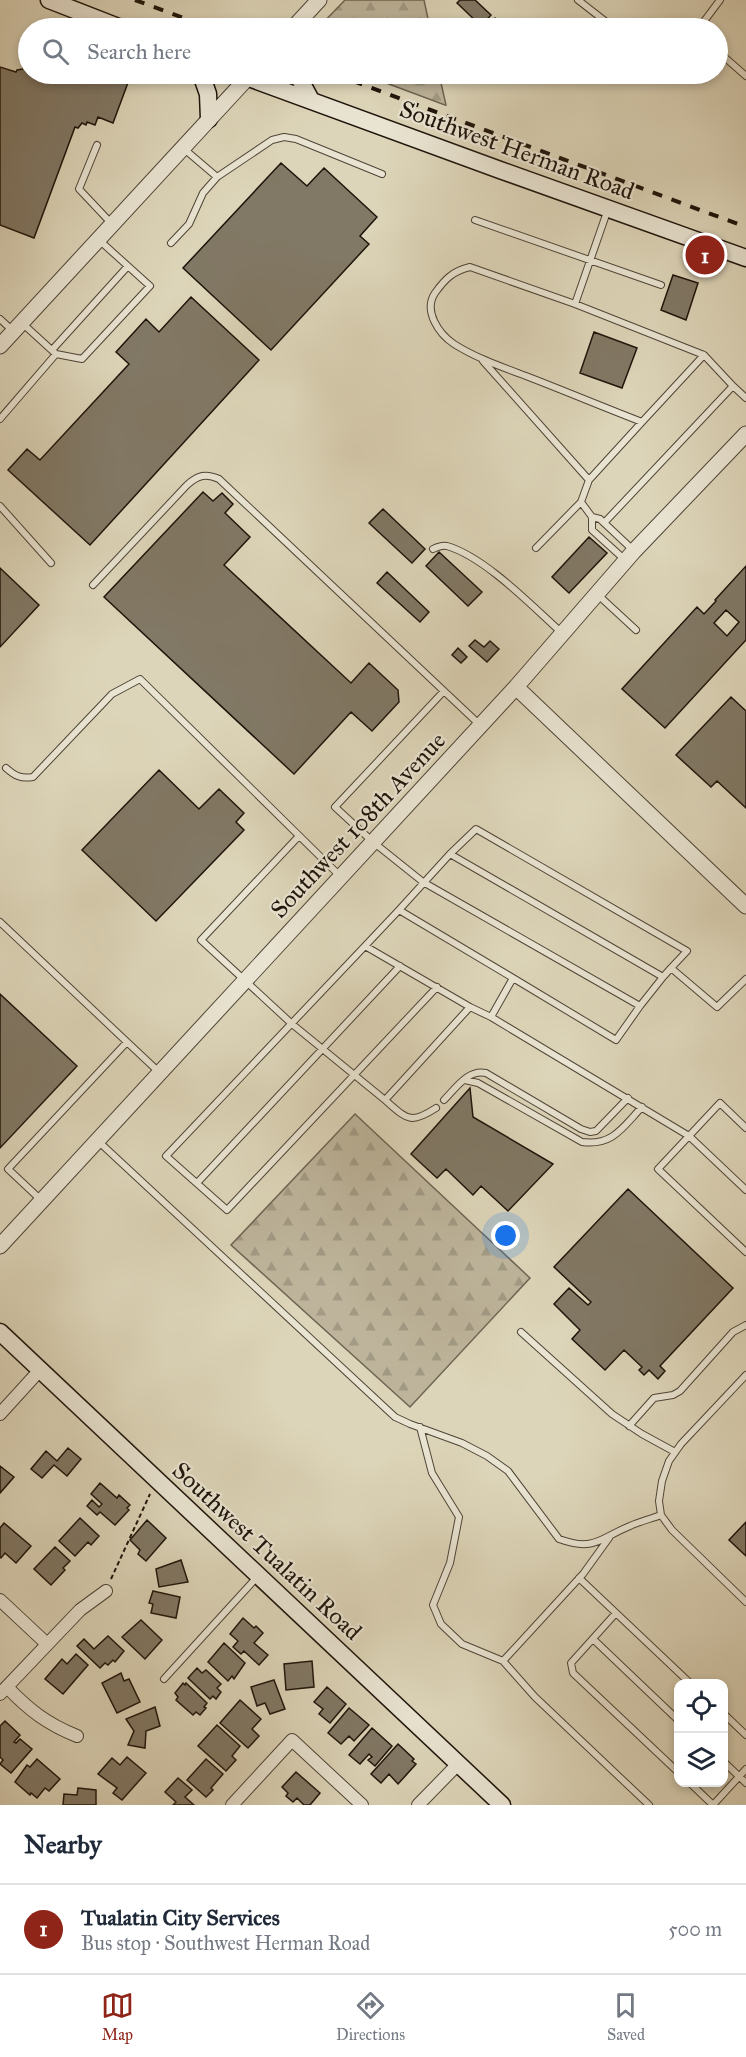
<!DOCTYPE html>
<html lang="en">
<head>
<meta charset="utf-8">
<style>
  body { margin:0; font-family:"IM FELL Great Primer",serif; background:#f2f2f3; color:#1f2937 }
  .controls { position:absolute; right:18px; bottom:18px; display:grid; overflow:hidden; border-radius:12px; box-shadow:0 3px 9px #0003 }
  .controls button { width:54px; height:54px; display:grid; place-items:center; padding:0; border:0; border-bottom:2px solid #e0e1e3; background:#fff; color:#1f2937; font:30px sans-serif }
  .you { position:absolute; left:506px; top:1236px; width:21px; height:21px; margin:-15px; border:4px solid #fff; border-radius:50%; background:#1a73e8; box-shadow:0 0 0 9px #1a73e833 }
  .badge { display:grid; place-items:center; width:39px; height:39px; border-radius:50%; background:#8f2418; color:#fff; font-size:20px; font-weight:700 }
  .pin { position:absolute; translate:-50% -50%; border:3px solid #fff; box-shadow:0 2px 6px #0006 }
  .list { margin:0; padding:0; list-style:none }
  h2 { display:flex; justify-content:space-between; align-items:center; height:78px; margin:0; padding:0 24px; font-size:26px }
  h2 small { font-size:20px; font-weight:400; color:#747a83 }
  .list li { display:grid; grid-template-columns:39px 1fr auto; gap:18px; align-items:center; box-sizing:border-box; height:90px; padding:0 24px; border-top:2px solid #e0e1e3 }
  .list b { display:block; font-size:22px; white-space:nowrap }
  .list p { margin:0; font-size:20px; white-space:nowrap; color:#747a83 }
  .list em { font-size:20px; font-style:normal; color:#747a83 }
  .icon { flex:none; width:33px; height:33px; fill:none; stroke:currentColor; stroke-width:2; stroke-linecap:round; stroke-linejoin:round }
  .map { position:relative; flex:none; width:746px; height:1805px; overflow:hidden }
  .search { position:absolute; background:#fff; box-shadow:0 3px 9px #0003; left:18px; right:18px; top:18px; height:66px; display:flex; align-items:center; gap:15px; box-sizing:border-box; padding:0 21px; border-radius:33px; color:#747a83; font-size:22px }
  .sheet { height:168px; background:#fff }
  nav { display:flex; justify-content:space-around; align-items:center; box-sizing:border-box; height:84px; border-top:2px solid #e0e1e3; background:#fff; font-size:16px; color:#747a83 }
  nav a { display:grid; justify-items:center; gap:3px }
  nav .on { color:#8f2418 }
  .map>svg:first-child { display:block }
  .forest { fill:url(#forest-firs); stroke:#6e6453; stroke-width:1.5 }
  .building { fill:#817865; stroke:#1e140b; stroke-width:1.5; fill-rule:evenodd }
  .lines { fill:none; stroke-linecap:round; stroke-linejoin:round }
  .service-casing { stroke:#4e4436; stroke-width:8 }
  .minor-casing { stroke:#4e4436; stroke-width:14 }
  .tertiary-casing { stroke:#4e4436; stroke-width:17 }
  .secondary-casing { stroke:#1e140b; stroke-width:19 }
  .path { stroke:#1e140b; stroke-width:2; stroke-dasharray:4.5 3; stroke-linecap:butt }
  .service { stroke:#e9e4d2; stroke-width:6 }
  .minor { stroke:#e9e4d2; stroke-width:12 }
  .tertiary { stroke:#e9e4d2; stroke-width:15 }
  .secondary { stroke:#e9e4d2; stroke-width:16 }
  .rail { stroke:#1e140b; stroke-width:4; stroke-dasharray:10 10; stroke-linecap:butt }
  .labels { text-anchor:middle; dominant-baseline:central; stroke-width:4.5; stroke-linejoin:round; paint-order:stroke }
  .street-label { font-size:24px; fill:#1e140b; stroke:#e9e4d2 }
</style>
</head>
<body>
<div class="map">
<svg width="746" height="1805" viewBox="0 0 746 1805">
  <defs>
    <pattern id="forest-firs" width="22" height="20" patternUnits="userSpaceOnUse" patternTransform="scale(1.5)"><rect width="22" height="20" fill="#bdb49b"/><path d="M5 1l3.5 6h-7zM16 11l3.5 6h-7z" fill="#a29a84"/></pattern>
  </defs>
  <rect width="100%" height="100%" fill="#ddd5b9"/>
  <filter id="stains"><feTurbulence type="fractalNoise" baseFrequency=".00333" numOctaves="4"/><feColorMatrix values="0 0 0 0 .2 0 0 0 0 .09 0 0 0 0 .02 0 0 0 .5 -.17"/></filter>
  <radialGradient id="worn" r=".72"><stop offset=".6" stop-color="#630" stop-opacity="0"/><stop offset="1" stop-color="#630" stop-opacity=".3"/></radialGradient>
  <!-- forest -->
  <path class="forest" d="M345 0H424L430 28H318Z
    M362 74H439L446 105H445Z
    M355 1114 530 1278 410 1407 231 1245Z"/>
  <!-- building -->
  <path class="building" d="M460 0H475L491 15 481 26 457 3Z
    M495 18 507 28H486Z
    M24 65 28 67V74H46L53 76 54 74H112L129 80 113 123 98 117 95 125 87 122 86 125 82 123 78 128 75 127 34 238 0 225V67L16 72 17 70 23 69Z
    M281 163 307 186 324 168 377 217 360 236 369 244 271 350 183 268Z
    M673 275 698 283 686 320 661 310Z
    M191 297 259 360 90 545 8 470 27 449 40 460 129 364 116 352 146 319 159 332Z
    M594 332 637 348 622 388 580 373Z
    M203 492 213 501 222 493 233 504 225 513 250 537 224 565 351 683 369 663 398 690 399 702 372 731 351 712 294 774 104 597Z
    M383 509 425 549 412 563 369 523Z
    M589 537 607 553 569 593 552 577Z
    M439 552 482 592 468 606 426 566Z
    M746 566V640L665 728 622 689 697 607 704 614 716 601 715 600ZM726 610 739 622 727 636 714 623Z
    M0 568 39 605 0 647Z
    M387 572 429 612 420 622 377 583Z
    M475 640 484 647 490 641 499 649 487 662 469 646Z
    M458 648 467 657 461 663 452 655Z
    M731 697 746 711V808L717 781 711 787 676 755Z
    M159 770 199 809 219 789 244 813 236 822 244 830 156 921 82 850Z
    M0 994 77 1066 0 1148Z
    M470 1088 473 1117 553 1164 508 1211 481 1186 473 1195 446 1169 437 1178 411 1154Z
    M628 1189 733 1288 660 1366 665 1371 658 1379 649 1370 644 1375 639 1370 642 1367 624 1350 605 1370 572 1339 580 1330 554 1304 569 1288 588 1305 591 1302 554 1267Z
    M68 1448 81 1459 67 1476 54 1465 42 1478 31 1469 46 1451 57 1461Z
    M0 1466 14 1477 0 1493Z
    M100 1483 117 1498 119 1495 130 1505 127 1508 129 1510 115 1525 100 1512 97 1515 87 1506 92 1500 99 1507 102 1504 91 1494Z
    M80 1518 99 1536 91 1545 88 1542 75 1556 59 1541Z
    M147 1520 166 1538 146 1561 138 1554 140 1550 130 1540Z
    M746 1522V1556L729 1540Z
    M4 1523 31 1546 16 1563 5 1553 1 1558 0 1557V1528Z
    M55 1547 70 1561 63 1568 65 1570 51 1585 34 1569Z
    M181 1560 188 1582 159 1587 156 1569Z
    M153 1591 180 1597 176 1618 151 1613 153 1604 149 1603Z
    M243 1618 254 1628 256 1626 263 1633 254 1643 268 1655 259 1665 244 1651 241 1654 233 1647 238 1641 230 1634Z
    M141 1620 162 1640 145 1659 122 1637Z
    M108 1636 124 1651 115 1662 113 1660 108 1665 105 1663 100 1668 77 1646 84 1639 94 1649Z
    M224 1643 245 1663 234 1679 232 1676 228 1681 208 1662Z
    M76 1654 88 1665 63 1694 45 1679 62 1659 67 1664Z
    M312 1661 314 1687 286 1690 284 1664Z
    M197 1668 202 1673 206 1670 221 1684 217 1688 221 1692 216 1699 213 1696 210 1699 188 1678Z
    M121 1673 124 1681 129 1679 140 1702 117 1713 102 1683Z
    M274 1680 285 1709 270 1714 265 1703 257 1706 251 1687Z
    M183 1683 185 1685 186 1683 207 1703 204 1707 206 1708 200 1715 196 1712 193 1715 176 1700 178 1697 175 1693Z
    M327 1687 346 1704 330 1723 319 1714 323 1709 314 1702Z
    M240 1700 261 1719 252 1729 259 1736 248 1748 220 1723Z
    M155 1707 160 1726 146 1731 145 1748 128 1745 134 1731 126 1719Z
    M349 1708 369 1725 354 1741 349 1736 341 1744 328 1733Z
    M5 1721 20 1735 14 1742 16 1743 20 1739 32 1749 11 1773 0 1764 3 1760 0 1757V1726Z
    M217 1725 240 1746 232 1756 236 1760 226 1771 198 1746Z
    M372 1728 392 1746 375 1766 368 1760 372 1757 369 1754 360 1764 349 1755Z
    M398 1744 414 1759 412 1761 416 1764 398 1784 389 1774 381 1783 371 1774Z
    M127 1757 146 1773 122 1800 113 1793 117 1788 98 1774 112 1758 120 1765Z
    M37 1759 60 1779 49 1791 45 1788 37 1798 31 1793 30 1795 15 1782 27 1765 30 1767Z
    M206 1759 223 1774 211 1788 213 1790 206 1797 187 1780Z
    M296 1772 320 1793 310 1805H304L297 1798 293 1802 286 1796 288 1793 282 1787Z
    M178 1778 192 1790 185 1797 194 1805H173L176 1802 165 1792Z
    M78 1788 96 1790V1805H63L64 1794 77 1795Z"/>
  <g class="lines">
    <defs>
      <path id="service" d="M578 0 614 28
        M699 28 720 0
        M718 53 722 55 746 76
        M97 145 79 189 112 224
        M217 177 272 140 284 137 296 139 382 174
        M475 220 661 285
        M171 243 189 224 203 193 217 177 183 148
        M575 304 704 355 642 422C603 407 565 391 526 376 502 367 476 358 454 344 439 334 423 311 435 293 445 279 453 271 470 267L575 304 608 209
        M0 319 13 331
        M22 323 56 354 82 359 150 286 99 240
        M52 350 128 266
        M483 361 589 480
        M733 386 746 398
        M0 419 56 354
        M0 506 51 563
        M592 517V530L624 559
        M604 523 733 386 704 355
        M536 548 581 502
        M433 549C437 547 442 545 447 546 485 557 532 606 562 633
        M634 551 600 519 592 517 581 502 589 480 642 422
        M93 585 187 485C198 475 206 473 219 479L480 725
        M597 594 636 630
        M444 691 335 807 373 842 423 882 640 1006
        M6 768C15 776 21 779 33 777L112 694 140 679 340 876
        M299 836 201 940 292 1024 385 1100
        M450 854 476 829 687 951 671 968 717 1007 746 979
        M399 910 365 946 470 1007
        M0 922 127 1042
        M365 946 166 1156 227 1210 437 987
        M513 978 616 1040 640 1006 663 977
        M491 1017 513 978 399 910 450 854 663 977 671 968
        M465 1080 478 1083 582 1142C613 1146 623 1127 642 1107
        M444 1100C456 1088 468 1069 486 1073L581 1129 590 1132 596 1131 628 1098
        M436 1108C410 1125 407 1119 385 1100L470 1007 491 1017 689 1136 746 1190
        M746 1128 720 1103 658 1169 746 1252
        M98 1141 395 1417 410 1424 462 1443 487 1456 508 1471 559 1539C595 1552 600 1538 630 1526 640 1521 651 1519 661 1515
        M197 1183 400 966
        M41 1200 8 1169 127 1042 160 1073
        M521 1332 612 1414 642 1434 675 1452
        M746 1375 681 1444 669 1461 662 1481 659 1501 661 1515 672 1530 746 1602
        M629 1426 654 1398 673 1395 680 1391 733 1332 746 1325
        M420 1427 432 1473 459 1517 450 1563 433 1605 441 1624 462 1644 503 1661
        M609 1538 583 1574 503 1661 535 1697 649 1805
        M579 1578 691 1684
        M616 1613 571 1663 573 1673 678 1772
        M593 1639 678 1720
        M164 1679 258 1576
        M724 1714 746 1735
        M724 1762 746 1783
        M689 1782 713 1805
        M713 1805 746 1769"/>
      <path id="minor" d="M0 1414 40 1370
        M0 1600 46 1643
        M7 1687C29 1710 47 1724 77 1736
        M0 1694 80 1610 106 1591
        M232 1805 292 1740 362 1805
        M418 1805 458 1764"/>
      <path id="tertiary" d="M293 28 319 0
        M0 346 251 74
        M516 687 746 906
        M0 1246 516 687 634 551 746 434"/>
      <path id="secondary" d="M49 0 121 28
        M201 74 208 94 209 119
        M238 74 500 170 746 258
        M297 74 311 100
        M0 1332 502 1805"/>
    </defs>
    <!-- service casing -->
    <use href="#service" class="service-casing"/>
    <!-- minor casing -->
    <use href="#minor" class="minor-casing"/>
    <!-- tertiary casing -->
    <use href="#tertiary" class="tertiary-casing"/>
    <!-- secondary casing -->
    <use href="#secondary" class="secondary-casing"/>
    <!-- path -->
    <path class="path" d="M111 1579 150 1494"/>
    <!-- service -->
    <use href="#service" class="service"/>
    <!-- minor -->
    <use href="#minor" class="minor"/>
    <!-- tertiary -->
    <use href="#tertiary" class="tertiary"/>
    <!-- secondary -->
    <use href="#secondary" class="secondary"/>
    <!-- rail -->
    <path class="rail" d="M135 0 211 28
      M334 74 746 227"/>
  </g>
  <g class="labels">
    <!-- street labels -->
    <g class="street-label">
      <text transform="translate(517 150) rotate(20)">Southwest Herman Road</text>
      <text transform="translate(358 825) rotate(-47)">Southwest 108th Avenue</text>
      <text transform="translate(267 1551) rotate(43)">Southwest Tualatin Road</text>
    </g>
  </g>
  <rect width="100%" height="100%" filter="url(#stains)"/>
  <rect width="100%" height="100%" fill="url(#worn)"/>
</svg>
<div class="controls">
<button><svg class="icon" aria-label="locate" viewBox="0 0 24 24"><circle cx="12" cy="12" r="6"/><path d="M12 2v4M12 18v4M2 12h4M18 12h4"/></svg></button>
<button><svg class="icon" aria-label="layers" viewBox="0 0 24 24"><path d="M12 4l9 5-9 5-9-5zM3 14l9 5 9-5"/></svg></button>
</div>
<div class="you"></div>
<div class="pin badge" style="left:705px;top:255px">1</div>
<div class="search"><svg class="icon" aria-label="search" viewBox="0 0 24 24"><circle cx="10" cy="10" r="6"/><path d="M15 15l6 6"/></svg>Search here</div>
</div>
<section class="sheet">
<h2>Nearby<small></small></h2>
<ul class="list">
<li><span class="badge">1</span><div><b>Tualatin City Services</b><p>Bus stop · Southwest Herman Road</p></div><em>500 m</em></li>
</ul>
</section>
<nav>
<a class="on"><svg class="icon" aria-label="map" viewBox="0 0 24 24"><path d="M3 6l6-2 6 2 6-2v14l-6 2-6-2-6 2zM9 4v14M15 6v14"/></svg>Map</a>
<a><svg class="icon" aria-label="directions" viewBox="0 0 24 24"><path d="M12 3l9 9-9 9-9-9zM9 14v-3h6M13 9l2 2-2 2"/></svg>Directions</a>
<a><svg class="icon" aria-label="saved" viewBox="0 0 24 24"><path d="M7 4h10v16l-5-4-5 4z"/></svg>Saved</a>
</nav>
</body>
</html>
